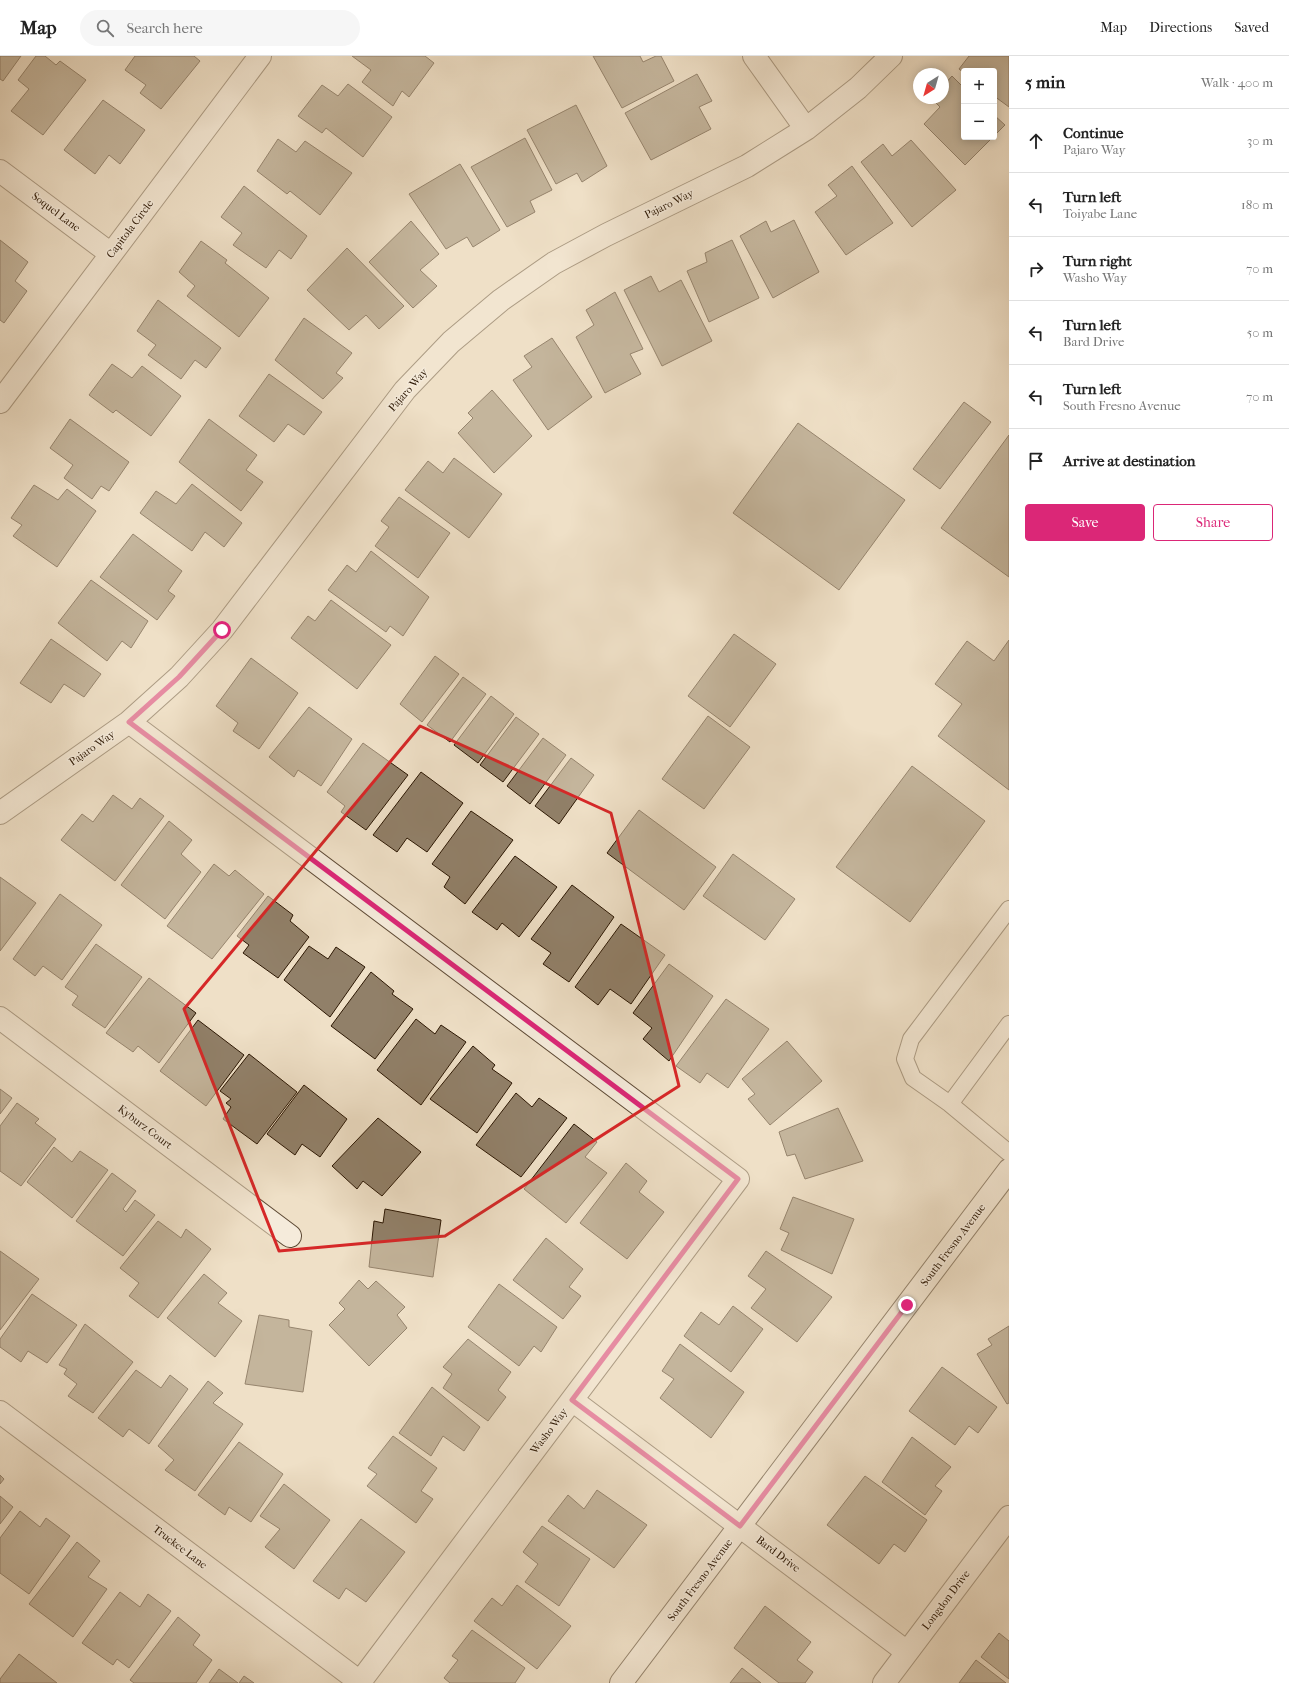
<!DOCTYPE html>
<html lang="en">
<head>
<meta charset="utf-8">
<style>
  body { margin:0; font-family:"IM FELL French Canon",serif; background:#f6f6f6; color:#222 }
  .controls { position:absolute; right:12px; top:12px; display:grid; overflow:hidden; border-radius:4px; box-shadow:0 2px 10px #0003 }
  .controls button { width:36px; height:36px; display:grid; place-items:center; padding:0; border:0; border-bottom:1px solid #e0e0e0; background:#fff; color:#222; font:20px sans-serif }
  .compass { position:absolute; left:913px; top:12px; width:36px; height:36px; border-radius:50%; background:#fff; box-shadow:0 2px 10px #0003; rotate:217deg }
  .stop { position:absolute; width:12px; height:12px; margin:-9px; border:3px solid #db2777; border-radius:50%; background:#fff }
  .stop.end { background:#db2777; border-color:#fff; box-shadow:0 1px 4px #0008 }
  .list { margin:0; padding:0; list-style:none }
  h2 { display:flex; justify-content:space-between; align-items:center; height:52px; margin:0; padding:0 16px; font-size:17px }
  h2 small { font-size:13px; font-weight:400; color:#767676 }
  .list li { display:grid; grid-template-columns:26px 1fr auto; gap:12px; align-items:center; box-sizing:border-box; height:64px; padding:0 16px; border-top:1px solid #e0e0e0 }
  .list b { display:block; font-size:15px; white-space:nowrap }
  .list p { margin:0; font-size:13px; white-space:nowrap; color:#767676 }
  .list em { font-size:13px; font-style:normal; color:#767676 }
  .actions { display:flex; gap:8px; padding:12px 16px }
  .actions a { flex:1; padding:9px 0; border:1px solid #db2777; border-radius:4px; text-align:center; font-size:14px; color:#db2777 }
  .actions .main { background:#db2777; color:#fff }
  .icon { flex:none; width:22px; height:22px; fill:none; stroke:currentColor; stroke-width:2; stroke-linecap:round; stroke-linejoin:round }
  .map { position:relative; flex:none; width:1009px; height:1627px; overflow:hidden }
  header { display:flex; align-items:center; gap:24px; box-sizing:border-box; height:56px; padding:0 20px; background:#fff; border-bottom:1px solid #e0e0e0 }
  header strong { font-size:19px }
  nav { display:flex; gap:22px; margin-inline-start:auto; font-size:14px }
  .search { width:280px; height:36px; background:#f6f6f6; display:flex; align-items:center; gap:10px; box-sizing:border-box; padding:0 14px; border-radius:22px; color:#767676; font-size:15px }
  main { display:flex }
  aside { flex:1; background:#fff }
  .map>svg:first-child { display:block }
  .building { fill:#918069; stroke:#2c1703 }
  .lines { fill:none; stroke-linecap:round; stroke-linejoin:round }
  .lane-casing { stroke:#5d4934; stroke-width:18 }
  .street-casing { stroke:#5d4934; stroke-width:24 }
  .secondary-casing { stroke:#2c1703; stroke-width:24 }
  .lane { stroke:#f5ebdb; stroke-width:16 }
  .street { stroke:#f5ebdb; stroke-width:22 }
  .secondary { stroke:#f5ebdb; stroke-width:22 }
  .route { stroke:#db2777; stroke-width:5 }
  .marked { fill:none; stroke:#d62828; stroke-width:3; stroke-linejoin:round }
  .labels { text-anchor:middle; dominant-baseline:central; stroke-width:3; stroke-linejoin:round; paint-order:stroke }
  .street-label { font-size:11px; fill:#2c1703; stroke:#f5ebdb }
</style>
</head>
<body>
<header>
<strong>Map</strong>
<div class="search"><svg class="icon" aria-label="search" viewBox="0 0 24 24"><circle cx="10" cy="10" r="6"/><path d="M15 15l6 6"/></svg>Search here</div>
<nav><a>Map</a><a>Directions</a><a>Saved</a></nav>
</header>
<main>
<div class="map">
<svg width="1009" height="1627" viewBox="0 0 1009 1627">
  <rect width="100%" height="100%" fill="#efe0c7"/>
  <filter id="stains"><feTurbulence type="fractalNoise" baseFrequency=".005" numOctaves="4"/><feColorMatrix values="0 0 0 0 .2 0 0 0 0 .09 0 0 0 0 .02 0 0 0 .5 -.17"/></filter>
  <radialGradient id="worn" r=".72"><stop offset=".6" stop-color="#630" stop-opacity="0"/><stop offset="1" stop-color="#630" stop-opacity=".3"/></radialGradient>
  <!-- building -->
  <path class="building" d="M0 0H21L3 25 0 23Z
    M36 0H45L56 9 60 5 86 24 43 79 11 55 29 33 18 24Z
    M135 0H194L200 5 161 53 140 37 146 29 125 14Z
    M352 0H425L434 7 409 41 402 35 393 50 362 26 371 14Z
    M593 0H640L643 6 656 0H661L674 25 622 52Z
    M969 0H1009V51L994 40V15H964V17L959 13Z
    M697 18 712 45 699 51 711 73 651 104 625 57Z
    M952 20 964 32V81H993L965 109 924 68 940 51 932 43 943 42V30Z
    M348 28 392 61 363 101 326 72 322 77 298 60 322 29 338 40Z
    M103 44 145 74 120 108 109 99 95 118 64 94Z
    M576 49 607 110 582 126 577 117 556 128 527 74Z
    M994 59 1005 69 994 80Z
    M525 82 552 134 530 145 535 156 507 171 471 111Z
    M278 83 296 96 305 85 352 117 320 159 290 135 287 138 257 115Z
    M911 84 956 134 912 171 861 106 883 88 892 100Z
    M460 108 500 174 473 191 467 181 446 193 409 138Z
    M852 110 893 167 846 199 815 156 837 140 828 129Z
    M244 130 307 180 291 203 279 194 266 212 233 189 242 177 221 161Z
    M794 164 819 216 773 242 740 180 766 165 771 176Z
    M411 165 439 198 420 214 437 230 413 252 369 206Z
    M0 184 28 206 15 225 27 235 4 267 0 264Z
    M732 184 759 242 709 266 687 215 707 206 705 197Z
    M201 185 227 204 225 207 269 242 239 281 187 240 195 230 179 216Z
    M347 192 404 250 379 273 366 259 349 274 307 234Z
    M651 220 659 236 681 224 712 285 662 310 624 234Z
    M615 236 643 293 630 298 641 318 605 337 576 281 594 269 586 254Z
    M158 244 221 292 206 312 195 304 181 323 148 299 156 289 137 275Z
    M304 262 352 297 336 317 343 322 323 343 275 304Z
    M552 282 592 341 548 374 513 324 532 311 524 300Z
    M112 308 132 322 142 310 181 340 151 380 116 354 113 357 89 339Z
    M269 318 322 356 304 379 288 368 274 386 239 360Z
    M492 334 532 380 494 417 458 377 473 362 468 357Z
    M964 346 991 366 940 433 913 413Z
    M70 363 129 406 109 435 101 430 92 443 64 422 73 409 50 392Z
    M209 363 257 399 246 414 263 426 241 455 179 406Z
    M798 367 905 444 839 534 733 457Z
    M1009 379V521L941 472Z
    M454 402 502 438 469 482 405 434 428 405 443 417Z
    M192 428 242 467 224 491 205 476 192 495 140 457 156 435 176 448Z
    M34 429 58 444 67 433 96 455 57 511 13 480 22 469 11 462Z
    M399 441 450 477 418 522 375 490 389 471 381 465Z
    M133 478 182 515 168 535 175 540 157 564 100 521Z
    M371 495 429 541 403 580 390 570 386 576 328 534 347 509 356 516Z
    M91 524 148 565 131 592 122 585 107 605 58 567Z
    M331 544 391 589 357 633 291 582 308 560 315 565Z
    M734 578 776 608 730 671 688 640Z
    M51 583 101 618 84 641 64 628 51 647 20 627Z
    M1009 584V734L938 680 962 648 935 628 967 585 994 605Z
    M435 600 459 618 422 666 400 648Z
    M251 602 298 637 259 693 233 675 238 667 216 650Z
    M463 621 486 638 450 686 427 669Z
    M491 640 514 658 478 707 454 689Z
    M309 651 352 683 321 730 298 714 294 721 269 701Z
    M708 660 750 691 704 753 662 723Z
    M516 661 539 678 503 726 480 709Z
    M543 682 566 699 530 748 507 730Z
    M363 687 408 719 366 774 341 756 345 750 327 736Z
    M571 702 594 719 559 768 535 750Z
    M912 710 985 765 910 866 836 811Z
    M421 716 463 747 427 796 407 782 397 796 373 779Z
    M113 739 132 753 140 742 164 760 115 825 61 784 82 758 93 766Z
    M639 754 716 811 684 854 607 797Z
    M471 755 513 784 465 848 444 831 450 821 432 808Z
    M169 765 192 784 181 798 201 816 165 863 121 829Z
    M733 798 795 843 765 884 703 840Z
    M515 800 557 831 519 881 502 867 497 874 472 856Z
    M214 808 229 820 235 814 264 838 212 903 167 870Z
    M0 821 36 847 0 895Z
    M572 829 614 861 569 926 543 908 551 897 531 883Z
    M60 838 102 869 62 924 43 910 35 920 13 903Z
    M268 840 293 859 290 865 309 881 278 922 243 897 249 889 237 880Z
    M621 868 665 899 631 948 610 933 598 949 575 931Z
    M96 888 142 921 105 972 72 949 78 940 65 931Z
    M309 890 328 903 336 891 365 911 330 961 284 924Z
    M669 908 713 940 669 1005 643 983 652 972 633 957Z
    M371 916 394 935 392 938 413 953 375 1003 331 970Z
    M149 922 196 957 159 1007 138 990 133 996 106 977Z
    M726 943 769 973 728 1032 707 1017 700 1027 676 1010Z
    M416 963 435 978 441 969 466 986 421 1049 377 1014Z
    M198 964 244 999 206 1050 160 1015Z
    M787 985 822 1025 770 1069 748 1043 755 1038 742 1023Z
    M473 990 495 1009 492 1013 512 1027 477 1077 430 1043Z
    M249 998 297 1036 257 1088 223 1063 231 1051 226 1047 231 1043 220 1035Z
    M304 1029 347 1063 320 1101 302 1088 295 1099 267 1078Z
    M0 1033 12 1042 0 1058Z
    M516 1037 532 1051 539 1042 567 1062 521 1121 476 1089Z
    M17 1047 39 1063 35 1067 56 1083 21 1130 0 1115V1070Z
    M838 1052 863 1105 805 1123 795 1098 787 1100 779 1076Z
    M378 1062 421 1096 382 1140 363 1125 357 1133 332 1110Z
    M574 1068 597 1086 585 1101 607 1117 566 1167 524 1133Z
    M54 1091 72 1106 80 1095 108 1114 72 1162 27 1126Z
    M626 1107 647 1125 639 1136 664 1156 627 1203 580 1167Z
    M112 1117 136 1135 123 1153 126 1156 135 1144 155 1159 123 1200 76 1165Z
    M793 1141 854 1163 832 1218 781 1194 789 1177 780 1173Z
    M385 1153 441 1164 433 1221 369 1211 374 1165 383 1167Z
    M158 1165 181 1182 186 1173 211 1193 158 1262 129 1240 139 1227 120 1212Z
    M546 1182 583 1213 569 1231 581 1240 563 1263 513 1224Z
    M0 1195 39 1223 0 1274Z
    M766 1195 832 1241 797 1286 751 1252 766 1233 748 1220Z
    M204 1218 227 1237 218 1247 242 1265 215 1301 167 1262Z
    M359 1224 368 1233 376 1225 405 1251 397 1259 407 1272 369 1310 329 1269 345 1253 339 1247Z
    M499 1228 557 1271 541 1296 534 1290 519 1310 468 1271Z
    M32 1238 77 1269 47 1307 28 1295 21 1306 0 1291V1283Z
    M733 1250 763 1273 731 1316 684 1280 701 1256 719 1269Z
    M259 1259 289 1264V1271L312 1275 303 1336 245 1328Z
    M85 1268 133 1306 93 1357 68 1340 77 1328 64 1318 67 1313 59 1309Z
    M1009 1270V1347L1007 1348 977 1298 992 1289 988 1283Z
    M468 1283 511 1316 498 1334 506 1341 488 1365 443 1332 452 1318 443 1311Z
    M680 1288 744 1336 711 1382 660 1342 674 1323 662 1315Z
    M942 1311 997 1351 978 1377 969 1370 955 1389 909 1355Z
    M136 1314 161 1332 170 1319 188 1333 149 1388 129 1373 123 1381 98 1362Z
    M208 1325 223 1337 213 1347 243 1368 195 1435 165 1414 174 1404 158 1390Z
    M432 1331 480 1371 464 1395 443 1380 431 1400 399 1377Z
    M393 1380 437 1412 421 1435 433 1443 416 1467 367 1430 377 1418 368 1412Z
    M912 1381 951 1411 935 1430 942 1435 925 1459 882 1426Z
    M239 1386 283 1418 251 1466 229 1451 225 1459 198 1439Z
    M0 1419 4 1423 0 1428Z
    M865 1420 927 1464 905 1496 894 1488 879 1508 827 1469Z
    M284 1428 330 1464 294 1513 265 1491 280 1473 260 1460Z
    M597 1434 647 1469 614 1512 548 1465 568 1439 584 1453Z
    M0 1440 13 1451 0 1468Z
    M20 1455 40 1471 46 1462 70 1480 29 1538 0 1517V1482Z
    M361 1463 405 1496 366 1546 346 1532 339 1543 313 1525Z
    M542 1470 590 1503 559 1550 525 1526 538 1508 523 1496Z
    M77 1486 100 1505 88 1521 107 1533 73 1581 29 1548Z
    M517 1529 571 1570 537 1613 474 1565 492 1542 502 1550Z
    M120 1536 140 1551 148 1538 171 1555 129 1612 117 1603 113 1609 82 1587Z
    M765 1550 811 1586 797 1604 813 1616 805 1627H779L734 1592Z
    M178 1561 200 1579 193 1589 212 1604 196 1627H134L130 1624Z
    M472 1574 525 1612 515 1627H450L444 1622 458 1604 452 1600Z
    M999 1577 1009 1585V1623L981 1601Z
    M19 1598 57 1627H0V1623Z
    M976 1604 1006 1627H959Z
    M742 1612 761 1627H730Z
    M219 1613 238 1627H209Z
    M244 1620 254 1627H239Z"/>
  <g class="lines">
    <defs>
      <path id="lane" d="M1009 853 911 983 905 1003 913 1022 950 1048 1009 1097
        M950 1048 1009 968"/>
      <path id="street" d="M754 0 806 73
        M0 115 111 198
        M0 346 260 0
        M0 757 129 666 179 621 222 574 405 334 451 286 501 244 554 207 606 179 747 110 806 73 858 32 891 0
        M0 962 290 1180
        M572 1344 907 1596
        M0 1356 360 1626 738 1123 129 666
        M884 1627 1009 1461"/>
      <path id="secondary" d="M621 1627 1009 1114"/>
    </defs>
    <!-- lane casing -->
    <use href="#lane" class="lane-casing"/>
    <!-- street casing -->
    <use href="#street" class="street-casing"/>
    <!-- secondary casing -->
    <use href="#secondary" class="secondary-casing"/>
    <!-- lane -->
    <use href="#lane" class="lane"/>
    <!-- street -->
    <use href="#street" class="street"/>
    <!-- secondary -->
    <use href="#secondary" class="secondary"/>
  </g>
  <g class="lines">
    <!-- route -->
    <path class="route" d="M222 574 179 621 129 666 738 1123 572 1344 740 1470 907 1249"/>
  </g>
  <!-- marked area -->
  <path d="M0 0H1009V1627H0ZM420 670 611 757 679 1030 445 1180 279 1195 184 953Z" fill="#efe0c7" fill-opacity=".55" fill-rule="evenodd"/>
  <path class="marked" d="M420 670 611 757 679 1030 445 1180 279 1195 184 953Z"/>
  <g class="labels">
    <!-- street labels -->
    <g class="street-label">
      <text transform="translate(669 148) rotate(-26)">Pajaro Way</text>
      <text transform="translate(56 156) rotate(37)">Soquel Lane</text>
      <text transform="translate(130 173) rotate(-53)">Capitola Circle</text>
      <text transform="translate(408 334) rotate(-49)">Pajaro Way</text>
      <text transform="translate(92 692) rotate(-35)">Pajaro Way</text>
      <text transform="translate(145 1071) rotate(37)">Kyburz Court</text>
      <text transform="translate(953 1189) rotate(-53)">South Fresno Avenue</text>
      <text transform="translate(549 1375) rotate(-53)">Washo Way</text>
      <text transform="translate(180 1491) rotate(37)">Truckee Lane</text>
      <text transform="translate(778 1498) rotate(37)">Bard Drive</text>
      <text transform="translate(700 1524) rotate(-53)">South Fresno Avenue</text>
      <text transform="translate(946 1544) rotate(-53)">Longdon Drive</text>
    </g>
  </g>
  <rect width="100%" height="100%" filter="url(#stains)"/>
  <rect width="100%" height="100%" fill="url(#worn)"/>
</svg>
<div class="controls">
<button>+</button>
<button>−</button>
</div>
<svg class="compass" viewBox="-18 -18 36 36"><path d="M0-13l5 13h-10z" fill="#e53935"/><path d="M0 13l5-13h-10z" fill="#767676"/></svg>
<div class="stop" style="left:222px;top:574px"></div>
<div class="stop end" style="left:907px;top:1249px"></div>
</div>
<aside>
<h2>5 min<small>Walk · 400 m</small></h2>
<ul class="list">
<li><svg class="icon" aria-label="ahead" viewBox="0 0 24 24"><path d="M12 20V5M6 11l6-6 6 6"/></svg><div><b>Continue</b><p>Pajaro Way</p></div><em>30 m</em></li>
<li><svg class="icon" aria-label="left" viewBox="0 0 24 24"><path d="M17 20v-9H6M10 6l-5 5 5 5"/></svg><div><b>Turn left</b><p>Toiyabe Lane</p></div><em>180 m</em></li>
<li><svg class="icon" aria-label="right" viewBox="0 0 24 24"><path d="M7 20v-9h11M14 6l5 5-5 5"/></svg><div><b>Turn right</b><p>Washo Way</p></div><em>70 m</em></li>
<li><svg class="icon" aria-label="left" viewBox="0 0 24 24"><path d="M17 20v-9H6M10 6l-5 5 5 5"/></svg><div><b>Turn left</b><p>Bard Drive</p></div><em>50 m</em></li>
<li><svg class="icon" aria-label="left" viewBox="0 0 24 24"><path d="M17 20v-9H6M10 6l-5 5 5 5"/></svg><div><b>Turn left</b><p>South Fresno Avenue</p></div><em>70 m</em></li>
<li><svg class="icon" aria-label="arrive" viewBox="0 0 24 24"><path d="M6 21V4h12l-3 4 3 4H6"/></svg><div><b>Arrive at destination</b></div></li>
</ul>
<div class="actions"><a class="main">Save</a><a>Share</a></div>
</aside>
</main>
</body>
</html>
